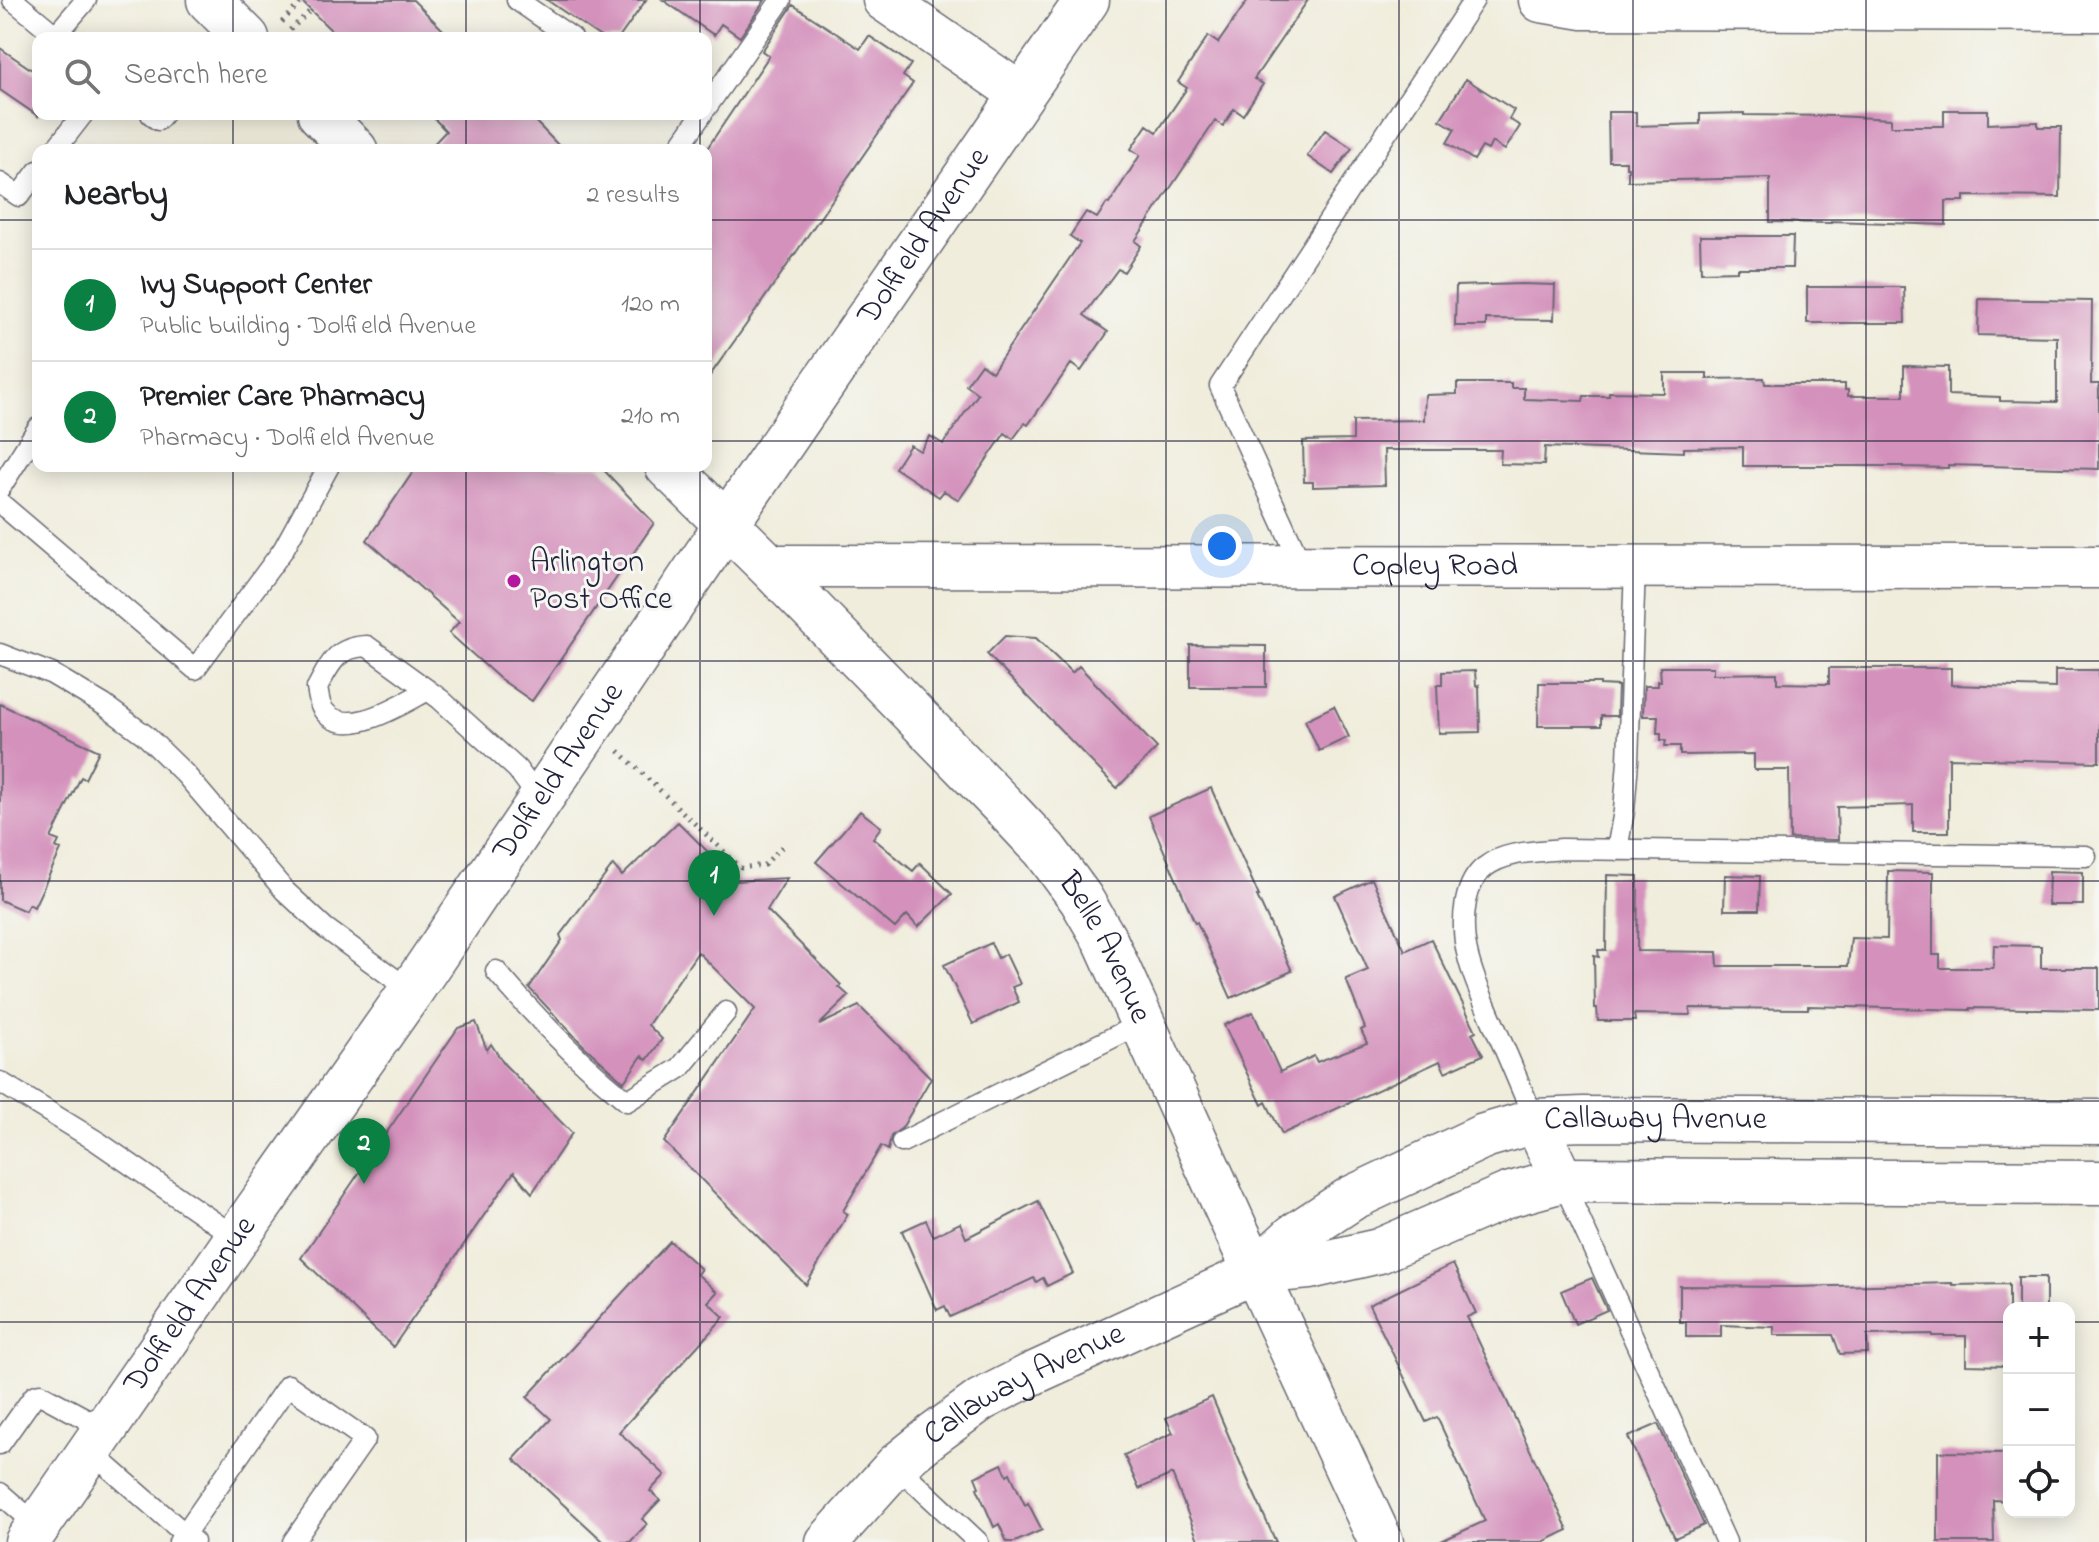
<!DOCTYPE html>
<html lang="en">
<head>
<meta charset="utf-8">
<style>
  body { margin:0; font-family:"Indie Flower",sans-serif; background:#f6f6f6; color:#202124 }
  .controls { position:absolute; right:24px; bottom:24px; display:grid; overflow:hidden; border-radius:16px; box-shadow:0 4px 20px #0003 }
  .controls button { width:72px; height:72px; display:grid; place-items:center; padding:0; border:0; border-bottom:2px solid #e0e0e0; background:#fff; color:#202124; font:40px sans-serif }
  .you { position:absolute; left:1222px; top:546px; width:28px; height:28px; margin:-20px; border:6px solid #fff; border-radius:50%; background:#1a73e8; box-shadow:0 0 0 12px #1a73e833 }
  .badge { display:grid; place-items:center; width:52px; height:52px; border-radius:50%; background:#0b8043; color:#fff; font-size:26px; font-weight:700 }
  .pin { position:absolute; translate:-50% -66px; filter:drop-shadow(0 2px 4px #0008) }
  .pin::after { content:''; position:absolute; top:42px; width:28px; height:24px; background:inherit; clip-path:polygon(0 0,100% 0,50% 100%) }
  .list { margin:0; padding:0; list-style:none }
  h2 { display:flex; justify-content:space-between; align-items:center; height:104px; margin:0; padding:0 32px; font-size:34px }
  h2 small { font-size:26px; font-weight:400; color:#757577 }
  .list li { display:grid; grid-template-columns:52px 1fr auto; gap:24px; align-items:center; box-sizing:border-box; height:112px; padding:0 32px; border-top:2px solid #e0e0e0 }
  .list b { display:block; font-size:30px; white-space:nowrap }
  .list p { margin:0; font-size:26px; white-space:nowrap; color:#757577 }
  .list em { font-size:26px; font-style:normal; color:#757577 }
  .icon { flex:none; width:44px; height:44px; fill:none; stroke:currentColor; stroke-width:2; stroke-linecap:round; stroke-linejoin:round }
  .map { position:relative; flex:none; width:2099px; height:1542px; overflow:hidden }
  .search { position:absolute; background:#fff; box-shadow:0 4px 20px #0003; left:32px; top:32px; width:680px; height:88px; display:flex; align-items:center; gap:20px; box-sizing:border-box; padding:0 28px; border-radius:16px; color:#757577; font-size:30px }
  .panel { position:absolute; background:#fff; box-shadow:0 4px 20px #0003; left:32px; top:144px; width:680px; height:328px; border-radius:16px }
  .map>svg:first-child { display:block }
  .building { fill:#d491bc }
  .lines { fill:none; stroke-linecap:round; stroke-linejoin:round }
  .lane-casing { stroke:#6a6973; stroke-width:23 }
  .street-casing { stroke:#6a6973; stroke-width:45 }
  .secondary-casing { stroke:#6a6973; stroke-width:47 }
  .path { stroke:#6a6973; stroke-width:5; stroke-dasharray:2 6; stroke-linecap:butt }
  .lane { stroke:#fff; stroke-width:20 }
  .street { stroke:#fff; stroke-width:42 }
  .secondary { stroke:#fff; stroke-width:44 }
  .grid { fill:none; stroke:#22223b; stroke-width:2; stroke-opacity:0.55 }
  .poi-dot { fill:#b5179e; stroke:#f6f6f2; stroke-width:3 }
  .labels { text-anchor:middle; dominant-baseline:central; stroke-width:6; stroke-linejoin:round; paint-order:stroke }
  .street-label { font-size:32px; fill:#22223b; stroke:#f6f6f2 }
  .poi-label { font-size:32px; fill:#22223b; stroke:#f6f6f2; text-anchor:start }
</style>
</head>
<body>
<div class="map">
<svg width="2099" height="1542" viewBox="0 0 2099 1542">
  <rect width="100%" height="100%" fill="#f6f6f2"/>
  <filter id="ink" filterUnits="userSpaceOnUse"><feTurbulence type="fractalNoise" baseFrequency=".0125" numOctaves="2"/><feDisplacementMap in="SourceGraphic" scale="16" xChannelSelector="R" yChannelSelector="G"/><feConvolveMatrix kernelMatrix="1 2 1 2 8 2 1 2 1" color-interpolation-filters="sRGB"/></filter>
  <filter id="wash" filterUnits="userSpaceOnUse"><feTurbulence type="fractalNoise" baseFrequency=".006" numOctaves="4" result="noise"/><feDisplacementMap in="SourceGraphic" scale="32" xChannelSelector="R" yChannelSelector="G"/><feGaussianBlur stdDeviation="1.8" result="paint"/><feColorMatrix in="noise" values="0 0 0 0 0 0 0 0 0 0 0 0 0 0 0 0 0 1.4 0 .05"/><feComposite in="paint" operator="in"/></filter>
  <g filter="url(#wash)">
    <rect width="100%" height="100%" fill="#f0eddc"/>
    <g id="blocks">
      <!-- building -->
      <path class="building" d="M300 0H413L451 38H339Z
        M547 0H646L619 38H602Z
        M663 0H765L740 37 721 24 714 35Z
        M1248 0H1308L1254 79 1263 84 1243 115 1234 109 1223 126 1215 121 1135 241 1141 246 1124 272 1118 269 1084 315 1108 332 1081 371 1071 364 1028 425 1025 423 1013 439 1005 433 959 500 944 491 939 497 895 468 910 445 920 451 930 436 943 444 978 394 966 385 981 364 992 372 1080 243 1070 236 1086 212 1097 218 1107 203 1109 204 1140 155 1131 149 1147 125 1157 132 1187 88 1178 82 1208 36 1218 43Z
        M793 5 860 49 869 36 911 64 903 76 913 83 748 322 706 381V150L769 56 762 51Z
        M0 48 38 74V116L0 90Z
        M1466 79 1514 110 1509 119 1520 126 1505 150 1492 142 1488 150 1482 147 1474 160 1447 143 1455 129 1440 120Z
        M1944 110H1988V124L2038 122V127H2061L2060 197 1964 196V201H1946V225L1831 221V223L1770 222V178L1628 181V167H1626V161H1609L1608 112H1636V126L1700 124V114L1744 113V115L1835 116 1891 119V126H1944Z
        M430 114H528L563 150H428L446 131Z
        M1325 130 1352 148 1333 174 1307 156Z
        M1700 236H1793L1792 268H1737V271L1701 272Z
        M1522 284 1555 285 1554 320 1486 319V326H1455L1456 286Z
        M1807 287H1904L1905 323H1807Z
        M1979 299 2092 301 2091 384H2099V469L1948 465V468L1903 467V466H1743V447L1684 448V452L1545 447 1544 465 1500 464 1501 450H1384L1385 485 1313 487V482H1304L1303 441 1353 440V421L1424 420 1425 395 1457 394V383H1511V388H1524V399L1583 401 1584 396H1609V392L1664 393V373H1707V379L1764 378 1765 384H1845V390H1848V396H1904V366L1948 367V395L2000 397V401L2057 402V337L1978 335Z
        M417 466H600L654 523 532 701 499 678 449 633 459 622 367 540Z
        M1005 636 1036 638 1072 673 1079 666 1157 748 1117 788 987 654Z
        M1190 645 1266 646V687H1190Z
        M1660 667H1713V674L1777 673V683L1829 684V668H1951V685L2055 688V670H2099V762L1949 758V832H1913V805L1837 807 1838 840 1790 839 1789 770H1754V754L1680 755V746H1665L1666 740H1661V733H1657L1658 716H1643L1644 686H1658V681H1661Z
        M1475 671 1476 686 1479 685 1480 732 1439 733 1437 685H1442V672Z
        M1539 683H1600V685L1618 686 1617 716H1601V726H1538Z
        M0 704 99 751 85 779 81 777 51 838 59 841 56 847 61 850 34 907 29 904 25 911 0 900Z
        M1334 706 1349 737 1319 751 1305 720Z
        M1211 788 1259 896H1257L1292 971 1231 998 1197 922 1195 923 1149 816Z
        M860 811 881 827 873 838 913 871 920 863 952 894 918 927 907 915 895 928 816 862Z
        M678 822 737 881 787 878 767 910 841 985 839 987 849 996 819 1025 859 1006 931 1078 902 1128 891 1136 888 1150 881 1146 843 1211 848 1214 806 1285 664 1142 755 1009 698 952 648 1025 662 1039 647 1060 642 1056 624 1082 584 1046 529 988 562 940 560 935 613 865 622 876Z
        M1888 871 1933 872V955H1940V968H1993L1994 945 2041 946V968H2099V1010L1970 1008V1010L1808 1006V1009L1690 1008V1015L1634 1014 1635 1021H1598L1597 1008H1595L1594 956 1599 957 1598 950H1606L1607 875 1638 876 1637 951 1717 952 1718 966H1848L1851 938 1887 939Z
        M2049 871 2083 872V905H2048Z
        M1725 875 1760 876 1759 910H1724Z
        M1372 879 1405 951 1431 939 1476 1031 1472 1033 1483 1055 1445 1072 1440 1061 1282 1134 1266 1102 1262 1105 1224 1025 1253 1012 1280 1072 1314 1056 1317 1062 1367 1043 1361 1030 1365 1028 1346 979 1368 970 1335 896Z
        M991 943 998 958 1006 954 1020 984 1012 987 1019 1002 973 1024 944 965Z
        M476 1022 487 1050 491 1044 504 1064 572 1133 532 1193 514 1172 393 1347 301 1258 458 1028Z
        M1038 1201 1073 1273 1047 1286 1043 1278 1036 1282 1034 1278 950 1317 945 1306 937 1310 902 1231 926 1220 933 1236 960 1223 966 1238Z
        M670 1241 701 1269 697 1274 717 1292 708 1302 724 1317 619 1432 665 1475 650 1491 660 1500 642 1519 647 1524 630 1542H604L514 1459 551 1419 527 1397Z
        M1453 1264 1476 1313 1467 1317 1568 1530 1543 1542H1439L1485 1521 1437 1417 1426 1422 1369 1305Z
        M2018 1277H2046V1308H2018Z
        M1592 1278 1607 1310 1575 1324 1561 1291Z
        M1952 1283 1953 1285 2009 1284V1366L1966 1365V1336H1932V1334L1867 1335 1868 1353 1840 1354 1833 1335H1774V1327L1721 1325V1337H1686V1322H1680V1286L1795 1287Z
        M1212 1397 1242 1467 1276 1542H1199L1172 1474 1139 1489 1124 1455 1173 1433 1166 1418Z
        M1658 1424 1704 1525 1675 1538 1628 1437Z
        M1938 1452 2009 1453V1501L1993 1500 1994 1542H1938Z
        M1002 1464 1007 1475 1010 1473 1025 1505 1028 1503 1042 1530 1015 1542H1007L999 1524 994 1527 977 1488 979 1487 975 1477Z"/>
    </g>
  </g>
  <g filter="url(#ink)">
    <use href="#blocks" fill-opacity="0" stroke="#6a6973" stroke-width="2"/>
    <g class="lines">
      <defs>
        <path id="lane" d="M13 0 59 38
          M517 0 572 38
          M56 35 86 0
          M706 108 781 0
          M151 114 158 120 163 114
          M55 150 83 114
          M677 150 702 114
          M0 183 19 196 38 171
          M0 488 38 428
          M0 503 195 669 283 550 329 466
          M1302 566 1220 386 1474 0
          M0 654 52 674 104 705 145 735 185 774 285 891 325 928 411 991
          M428 690C403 703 341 745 321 706 319 701 318 693 317 688 330 664 336 647 367 646L440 699 517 769 540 800
          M1617 850 1624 811 1628 761 1635 567
          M496 971C536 1018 579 1062 627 1101L680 1068 726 1012
          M0 1082 98 1142 237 1238
          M1535 1121C1521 1087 1506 1052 1491 1018 1481 994 1469 969 1465 942 1462 918 1464 883 1485 867 1505 851 1537 852 1562 849L2086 856
          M902 1142 1142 1023
          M1562 1180 1726 1542
          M0 1444 34 1396 40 1394 105 1429
          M90 1451 194 1542
          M896 1465 978 1542
          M0 1493 38 1526
          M179 1542 288 1385 365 1439 293 1542"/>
        <g id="street">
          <path d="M884 0 1022 95"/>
          <path id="s1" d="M769 566 2099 567"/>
          <path d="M1535 1121 1562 1180"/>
          <path id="s2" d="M827 1542 896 1465 933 1435 981 1400 1030 1375 1255 1272"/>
        </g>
        <g id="secondary">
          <path d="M209 0 247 38"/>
          <path d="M1541 0 1583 7 2099 9"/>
          <path d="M320 114 355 150"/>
          <path id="s3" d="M667 466 769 566 1013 816 1045 850 1081 899 1106 942 1237 1232 1381 1542"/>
          <path id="s4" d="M1255 1272 1294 1236 1352 1198 1484 1136 1535 1121 1583 1119 2099 1122"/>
          <path d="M1255 1272 1309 1267 1379 1251 1508 1195 1562 1180 2099 1183"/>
          <path id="s5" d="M27 1542 237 1238 411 991 745 497 1087 0"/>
        </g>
      </defs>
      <!-- lane casing -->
      <use href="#lane" class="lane-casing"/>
      <!-- street casing -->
      <use href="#street" class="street-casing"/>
      <!-- secondary casing -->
      <use href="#secondary" class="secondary-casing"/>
      <!-- path -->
      <path class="path" d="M282 22 302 1
        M290 30 311 10
        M619 751 741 868 764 865 783 846"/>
      <!-- lane -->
      <use href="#lane" class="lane"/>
      <!-- street -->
      <use href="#street" class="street"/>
      <!-- secondary -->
      <use href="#secondary" class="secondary"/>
    </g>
  </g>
  <!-- grid -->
  <path class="grid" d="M233 0V38M466 0V38M700 0V38M933 0V1542M1166 0V1542M1399 0V1542M1633 0V1542M1866 0V1542M233 114V150M466 114V150M700 114V150M0 220H38M706 220H2099M0 441H38M706 441H2099M233 466V1542M466 466V1542M700 466V1542M0 661H2099M0 881H2099M0 1101H2099M0 1322H2009M2069 1322H2099"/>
  <!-- markers -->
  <circle class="poi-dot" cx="514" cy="581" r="8"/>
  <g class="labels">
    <!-- street labels -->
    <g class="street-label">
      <text stroke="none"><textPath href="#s5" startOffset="1584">Dolfield Avenue</textPath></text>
      <text stroke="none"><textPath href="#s1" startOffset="666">Copley Road</textPath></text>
      <text stroke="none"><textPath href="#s5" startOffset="936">Dolfield Avenue</textPath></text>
      <text stroke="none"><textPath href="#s3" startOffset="654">Belle Avenue</textPath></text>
      <text stroke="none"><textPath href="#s4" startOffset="442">Callaway Avenue</textPath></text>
      <text stroke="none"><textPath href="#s5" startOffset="288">Dolfield Avenue</textPath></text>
      <text stroke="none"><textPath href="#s2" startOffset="256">Callaway Avenue</textPath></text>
    </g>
    <!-- poi labels -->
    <g class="poi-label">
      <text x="530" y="563">Arlington<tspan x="530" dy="37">Post Office</tspan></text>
    </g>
  </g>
</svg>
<div class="controls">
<button>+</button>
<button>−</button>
<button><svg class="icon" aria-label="locate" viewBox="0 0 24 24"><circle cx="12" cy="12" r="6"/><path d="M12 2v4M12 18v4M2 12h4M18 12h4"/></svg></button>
</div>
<div class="you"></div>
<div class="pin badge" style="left:714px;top:916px">1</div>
<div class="pin badge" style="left:364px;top:1184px">2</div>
<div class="search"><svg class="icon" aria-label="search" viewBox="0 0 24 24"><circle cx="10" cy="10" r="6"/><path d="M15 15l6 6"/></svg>Search here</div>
<section class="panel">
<h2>Nearby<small>2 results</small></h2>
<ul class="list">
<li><span class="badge">1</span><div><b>Ivy Support Center</b><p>Public building · Dolfield Avenue</p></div><em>120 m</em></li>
<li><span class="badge">2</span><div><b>Premier Care Pharmacy</b><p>Pharmacy · Dolfield Avenue</p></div><em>210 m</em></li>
</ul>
</section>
</div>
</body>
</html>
